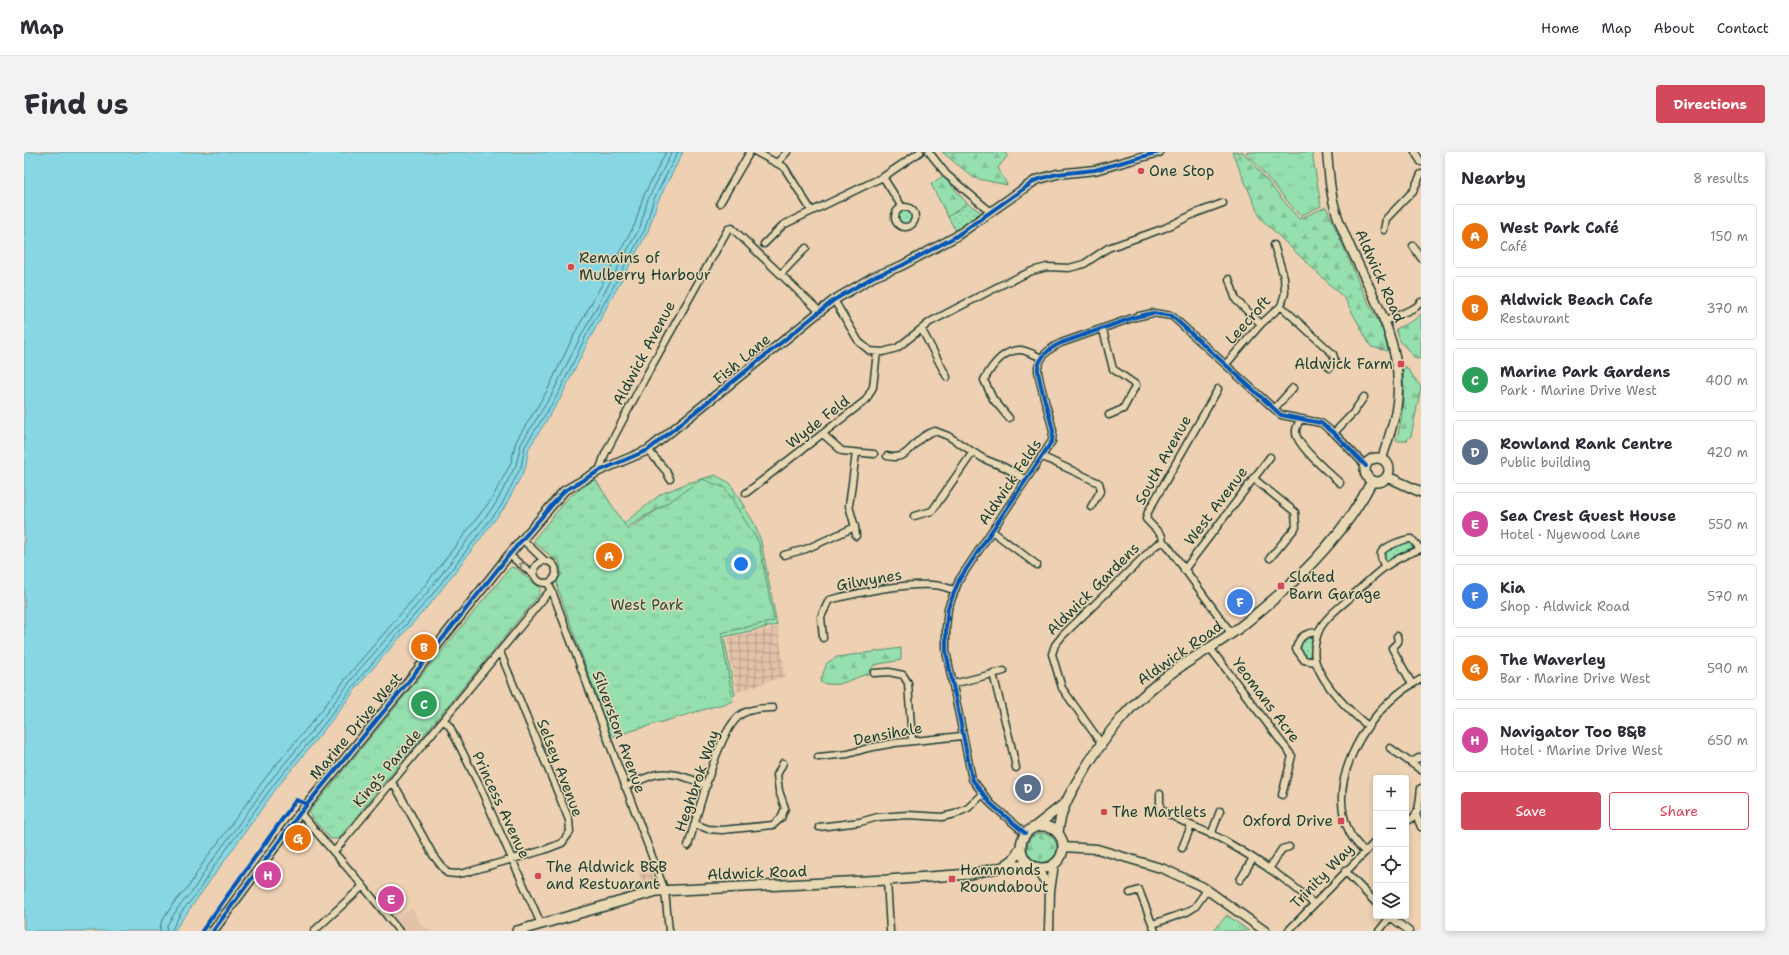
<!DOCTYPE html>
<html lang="en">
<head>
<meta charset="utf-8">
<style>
  body { margin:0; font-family:"Shantell Sans",sans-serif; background:#f2f2f3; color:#2b2b33 }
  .controls { position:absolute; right:12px; bottom:12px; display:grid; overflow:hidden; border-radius:4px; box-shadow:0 2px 6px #0003 }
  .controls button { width:36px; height:36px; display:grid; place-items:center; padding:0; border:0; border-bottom:1px solid #e1e1e2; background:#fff; color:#2b2b33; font:20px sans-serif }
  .you { position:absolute; left:717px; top:412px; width:14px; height:14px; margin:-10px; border:3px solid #fff; border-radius:50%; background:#1a73e8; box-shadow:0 0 0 6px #1a73e833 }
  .badge { display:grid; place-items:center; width:26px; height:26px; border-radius:50%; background:#d1495b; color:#fff; font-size:13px; font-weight:700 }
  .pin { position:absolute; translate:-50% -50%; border:2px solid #fff; box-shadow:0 1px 4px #0006 }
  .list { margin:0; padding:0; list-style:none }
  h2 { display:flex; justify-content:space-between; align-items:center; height:52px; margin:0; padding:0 16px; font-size:17px }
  h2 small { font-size:13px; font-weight:400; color:#7c7c81 }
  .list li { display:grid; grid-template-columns:26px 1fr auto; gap:12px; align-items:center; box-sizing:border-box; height:64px; margin:0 8px 8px; padding:0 8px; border:1px solid #e1e1e2; border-radius:4px }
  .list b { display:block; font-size:15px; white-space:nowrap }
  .list p { margin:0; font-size:13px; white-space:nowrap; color:#7c7c81 }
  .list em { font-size:13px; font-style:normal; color:#7c7c81 }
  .actions { display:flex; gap:8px; padding:12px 16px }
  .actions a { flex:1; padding:9px 0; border:1px solid #d1495b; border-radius:4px; text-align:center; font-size:14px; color:#d1495b }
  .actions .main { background:#d1495b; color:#fff }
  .icon { flex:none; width:22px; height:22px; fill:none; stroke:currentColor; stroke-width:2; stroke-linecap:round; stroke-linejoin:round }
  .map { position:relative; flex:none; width:1397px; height:779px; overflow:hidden; border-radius:4px }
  header { display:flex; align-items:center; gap:24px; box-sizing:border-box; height:56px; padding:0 20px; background:#fff; border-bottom:1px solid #e1e1e2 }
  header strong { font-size:19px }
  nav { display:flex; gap:22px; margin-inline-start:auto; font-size:14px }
  .intro { display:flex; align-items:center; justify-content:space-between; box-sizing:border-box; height:96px; padding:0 24px }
  h1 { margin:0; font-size:28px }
  .button { padding:10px 18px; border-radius:4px; background:#d1495b; color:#fff; font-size:14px; font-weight:700 }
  main { display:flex; gap:24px; padding:0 24px }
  aside { flex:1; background:#fff; border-radius:4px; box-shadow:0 2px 6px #0003 }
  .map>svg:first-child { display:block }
  .built { fill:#e3c2a9 }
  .industrial { fill:url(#industrial-grid) }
  .grass { fill:url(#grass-dots); stroke:#5a8e71 }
  .forest { fill:url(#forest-firs); stroke:#5a8e71 }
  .park { fill:url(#park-tufts); stroke:#5a8e71 }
  .water { fill:#87d6e3; stroke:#5d999d }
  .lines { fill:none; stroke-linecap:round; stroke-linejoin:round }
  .shore { stroke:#497a7a; stroke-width:1 }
  .minor-casing { stroke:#1f3d34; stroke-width:9 }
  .tertiary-casing { stroke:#1f3d34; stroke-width:11 }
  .secondary-casing { stroke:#1f3d34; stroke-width:12 }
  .minor { stroke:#ead8b5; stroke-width:6 }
  .tertiary { stroke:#ead8b5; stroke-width:8 }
  .secondary { stroke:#ead8b5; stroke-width:9 }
  .cycleway-casing { stroke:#ead8b5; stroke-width:6 }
  .cycleway { stroke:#0057b8; stroke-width:4 }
  .oneway { stroke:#7a836e }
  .poi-dot { fill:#d1495b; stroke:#ead8b5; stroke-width:1.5 }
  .labels { text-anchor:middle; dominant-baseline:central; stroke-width:3; stroke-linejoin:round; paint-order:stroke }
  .poi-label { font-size:15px; fill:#1f3d34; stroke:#ead8b5; text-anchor:start }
  .street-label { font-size:15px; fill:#1f3d34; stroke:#ead8b5 }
  .park-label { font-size:15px; fill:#2b4d40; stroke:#ead8b5 }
</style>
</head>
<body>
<header>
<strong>Map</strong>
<nav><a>Home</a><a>Map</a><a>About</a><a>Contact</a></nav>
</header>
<div class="intro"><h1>Find us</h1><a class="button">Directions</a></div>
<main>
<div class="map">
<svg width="1397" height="779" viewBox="0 0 1397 779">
  <defs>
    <pattern id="industrial-grid" width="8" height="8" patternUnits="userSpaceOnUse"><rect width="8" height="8" fill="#e3c2a9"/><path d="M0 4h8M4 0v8" fill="none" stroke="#b79f8a"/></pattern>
    <pattern id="grass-dots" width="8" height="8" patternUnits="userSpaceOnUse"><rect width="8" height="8" fill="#96dfae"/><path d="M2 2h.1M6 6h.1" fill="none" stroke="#81c096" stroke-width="1.8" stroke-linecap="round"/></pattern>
    <pattern id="forest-firs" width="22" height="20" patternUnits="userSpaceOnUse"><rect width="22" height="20" fill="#96dfae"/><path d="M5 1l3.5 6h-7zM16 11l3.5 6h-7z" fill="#81c096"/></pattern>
    <pattern id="park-tufts" width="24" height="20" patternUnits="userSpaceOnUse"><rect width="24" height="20" fill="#96dfae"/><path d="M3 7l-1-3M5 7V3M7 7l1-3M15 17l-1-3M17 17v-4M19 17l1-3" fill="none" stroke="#81c096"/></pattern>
  </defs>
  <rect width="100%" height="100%" fill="#eed0b2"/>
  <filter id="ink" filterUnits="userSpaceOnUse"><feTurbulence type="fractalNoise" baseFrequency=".025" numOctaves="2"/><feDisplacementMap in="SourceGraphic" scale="8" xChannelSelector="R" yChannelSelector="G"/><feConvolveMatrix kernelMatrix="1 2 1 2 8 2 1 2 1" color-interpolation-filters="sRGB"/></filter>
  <g filter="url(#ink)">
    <!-- built -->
    <path class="built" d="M388 756 398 774 410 779H378L370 768Z"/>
    <!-- industrial -->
    <path class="industrial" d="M754 475 761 524 713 540 703 486Z
      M626 714 630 729 619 734 614 719Z"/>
    <!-- grass -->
    <path class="grass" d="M943 51 958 61 933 81 924 65Z
      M872 65a9 9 0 1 1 18 0a9 9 0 1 1-18 0Z
      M1384 388 1390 393 1389 396 1364 409 1360 408 1359 403 1361 400Z
      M1286 484 1287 485C1289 490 1288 503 1284 506L1279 503 1276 495 1279 487Z"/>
    <!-- forest -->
    <path class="forest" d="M918 0H979L984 3 974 16 983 33 950 26Z
      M1208 0H1219L1275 67 1302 55 1340 142 1359 179 1364 199 1347 195 1321 147 1237 67Z
      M919 24 943 51 924 65 907 32Z
      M1397 162V206L1392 207 1376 189 1372 177 1390 168Z
      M1379 213 1383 216 1397 235 1387 284 1382 289H1372C1380 264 1380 240 1379 213Z
      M691 323 706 331 730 371 737 389 753 473 700 485 711 543 687 550 643 351 598 379 599 372 637 342 664 331Z
      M877 496V508L850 513 844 522C824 527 816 537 796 530L803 511 813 505Z
      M1003 696a15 15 0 1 1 30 0a15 15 0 1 1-30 0Z"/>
    <!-- park -->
    <path class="park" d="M1222 0H1288L1297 54 1276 64Z
      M571 327 604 378 678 327 701 336 735 391 750 469 697 481 709 549 587 585 534 437 533 428 538 422 535 408 529 406 510 390 511 386 545 345Z
      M488 415 493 417 515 435 516 438 515 443 314 687H307L287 665 286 659 486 416Z
      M1203 763 1225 779H1189Z"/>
    <!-- water -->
    <path class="water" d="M0 0H659L633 51 624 79 565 188 536 247 505 296 501 317 480 356 410 447 342 524 300 578 254 634 150 779H0Z"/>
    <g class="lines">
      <!-- shore -->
      <path class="shore" d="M136 779 137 771 149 752 165 734 179 711 242 625 289 569 331 515 398 437 467 348 487 311 492 289 523 239 551 181 611 72 619 45 642 0
        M142 779 143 773 154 756 170 737 184 714 247 628 293 573 335 518 403 441 472 351 492 313 497 292 528 242 557 184 616 75 624 47 648 0
        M147 779 158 759 174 740 188 717 251 631 297 576 339 522 407 444 477 354 497 315 501 294 533 244 561 186 621 77 629 49 654 0"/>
      <defs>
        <path id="minor" d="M732 0 760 15 787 58
          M905 0 923 23 967 60
          M1391 0 1397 10
          M753 11 763 0
          M859 25 878 55
          M696 51 726 0
          M871 65a10 10 0 1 1 20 0a10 10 0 1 1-20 0Z
          M1360 78 1362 67 1389 39 1397 22
          M740 92 759 73 859 25 896 0
          M1389 94 1397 106
          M757 122 782 96
          M1205 127 1212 148 1237 172
          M810 148 835 190 846 199 859 200 873 196 906 170 977 133 1008 119 1023 115 1045 116 1060 112 1084 96 1141 76 1172 61 1199 51
          M1257 154 1309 202 1311 209 1305 216
          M1362 169 1392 155 1397 150
          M898 178 923 225
          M1079 178 1089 217 1112 233 1099 257 1085 263
          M1202 212 1237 172 1257 154 1261 141 1260 125 1250 93
          M1250 257 1269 236
          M985 266 969 247 960 228C967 215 979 197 997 198 1004 199 1011 203 1018 206
          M1276 268C1273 273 1270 279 1273 285 1279 299 1304 320 1316 331
          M1310 281 1329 261 1340 245
          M800 283 818 299 850 302
          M624 298 642 319 646 327
          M863 304C883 309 886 294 900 284 903 282 907 280 911 279L924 284 960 307 980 315 1001 327
          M1017 304 1075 331 1077 338 1067 355
          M575 319 581 302 621 226 704 77 708 76 710 78 792 156
          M1229 326 1271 360 1272 375 1246 406
          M722 341 842 248 849 235 853 200
          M890 364 908 359 949 300
          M831 375 832 384
          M968 379 1013 413
          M498 387 521 409
          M1139 390 1138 384 1122 367 1124 360 1194 237
          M1139 390 1143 393 1207 481
          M485 403 511 424
          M760 403 782 397 831 375 825 354 832 301
          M510 420a11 11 0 1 1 22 0a11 11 0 1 1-22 0Z
          M1360 414C1359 410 1356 406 1357 401 1359 395 1382 386 1388 387L1396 397
          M1160 418 1246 305
          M524 431 528 439 641 739 645 779
          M1373 484 1374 490 1368 496 1388 532
          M799 486 797 465 805 448C833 441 879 431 909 433 916 433 923 436 930 438
          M1186 496 1268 604 1258 643
          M1291 510 1280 508 1272 497C1275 484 1281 481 1294 480
          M850 521 865 520 879 523 884 531 888 589
          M969 521C976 553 986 584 992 616
          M929 532 980 519
          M420 568 426 575 455 633 517 772
          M1344 574C1325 559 1300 534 1292 511 1289 502 1291 490 1294 481 1299 467 1316 455 1327 445 1351 422 1365 408 1397 397
          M1077 591 1038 536 1028 502 1031 493 1039 483 1132 393 1139 390
          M1366 596 1397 618
          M794 605 824 602 844 596 871 591 938 584
          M1387 610 1397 605
          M368 631 374 639 409 703 423 721 432 722 440 721 520 698 538 691 546 680 545 668 476 500
          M601 635C611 631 623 624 634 622 650 619 668 628 683 633
          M1136 642V656C1155 671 1180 677 1201 689 1232 707 1263 727 1289 751
          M276 661 339 734 375 779
          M1392 663 1397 675
          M1382 669C1397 666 1395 648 1397 636
          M671 672 684 677 698 678 749 673 757 666 761 656 755 639 753 623 759 611
          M795 675 836 670 854 665 884 663 918 665 931 662 944 656 959 642
          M1001 681 967 652 948 627 922 499V476L924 456 935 428 1028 289 1029 279C1027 267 1012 223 1014 215 1017 203 1026 196 1037 191L1111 165 1129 161 1148 164 1257 263 1297 271 1310 281 1342 314
          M1187 683 1196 659
          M664 694C674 663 692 585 714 565 722 557 738 556 749 556
          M1158 696 1167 674
          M1340 699C1334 693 1327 686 1324 677 1304 629 1338 572 1374 542 1381 536 1389 532 1397 527
          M310 700 524 441 528 439
          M1245 717 1258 697 1265 695
          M1321 719 1352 751
          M863 728 866 779
          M1216 728 1229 706
          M1106 741 1115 738 1131 779
          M1365 764 1385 779
          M1129 772 1163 760 1171 755 1183 738
          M290 779 339 734
          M1264 779 1352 689
          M1355 779 1366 765"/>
        <path id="tertiary" d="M1303 0C1305 21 1306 42 1313 63 1333 121 1375 173 1374 236 1374 261 1365 284 1358 307
          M1039 695 1073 697 1140 717 1179 735 1241 779
          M1013 715 1026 738
          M189 779 276 661 380 535 485 403 540 339 575 319 624 298 810 148 849 125 877 114 931 85 1012 28 1033 22 1071 18 1135 0
          M1025 779 1026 739 1030 712"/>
        <path id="secondary" d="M1341 318a12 12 0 1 1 24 0a12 12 0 1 1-24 0Z
          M1364 325 1397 340
          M997 695a21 21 0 1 1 42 0a21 21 0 1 1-42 0Z
          M1012 674 1040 652
          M1034 681C1036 657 1047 640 1059 620 1081 584 1105 553 1139 527 1165 507 1194 493 1220 472 1269 433 1319 386 1348 329
          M979 715 989 708 997 696
          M493 779 633 739 863 728 946 722 979 715 1007 713"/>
      </defs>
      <!-- minor casing -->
      <use href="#minor" class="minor-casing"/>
      <!-- tertiary casing -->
      <use href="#tertiary" class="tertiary-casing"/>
      <!-- secondary casing -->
      <use href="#secondary" class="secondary-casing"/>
      <!-- minor -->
      <use href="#minor" class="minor"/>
      <!-- tertiary -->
      <use href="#tertiary" class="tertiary"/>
      <!-- secondary -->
      <use href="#secondary" class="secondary"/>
      <defs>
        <path id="cycleway" d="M1001 681 967 652 948 627 922 499V476L924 456 935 428 1028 289 1029 279C1027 267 1012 223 1014 215 1017 203 1026 196 1037 191L1111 165 1129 161 1148 164 1257 263 1297 271 1310 281 1342 314
          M178 779 272 648 283 652
          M189 779 276 661 380 535 485 403 540 339 575 319 624 298 810 148 849 125 877 114 931 85 1012 28 1033 22 1071 18 1135 0"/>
      </defs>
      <!-- cycleway casing -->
      <use href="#cycleway" class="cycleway-casing"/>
      <!-- cycleway -->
      <use href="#cycleway" class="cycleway"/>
    </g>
    <!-- one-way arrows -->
    <defs><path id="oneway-chevron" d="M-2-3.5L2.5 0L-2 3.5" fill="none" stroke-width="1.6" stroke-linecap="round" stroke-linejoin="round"/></defs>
    <use class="oneway" href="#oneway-chevron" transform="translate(498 413) rotate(-141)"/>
  </g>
  <!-- markers -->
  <g class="poi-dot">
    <circle cx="1117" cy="19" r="4"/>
    <circle cx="547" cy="115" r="4"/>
    <rect x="1373" y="208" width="8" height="8" rx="2"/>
    <rect x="1253" y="430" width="8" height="8" rx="2"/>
    <circle cx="1080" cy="660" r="4"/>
    <rect x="1313" y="665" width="8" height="8" rx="2"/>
    <circle cx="514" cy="724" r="4"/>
    <rect x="924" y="723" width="8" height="8" rx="2"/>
  </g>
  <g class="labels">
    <!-- poi labels -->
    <g class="poi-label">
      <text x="1125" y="19">One Stop</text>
      <text x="555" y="106">Remains of<tspan x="555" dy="17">Mulberry Harbour</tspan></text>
      <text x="1369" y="212" text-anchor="end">Aldwick Farm</text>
      <text x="1265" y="425">Slated<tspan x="1265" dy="17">Barn Garage</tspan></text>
      <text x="1088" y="660">The Martlets</text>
      <text x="1309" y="669" text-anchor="end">Oxford Drive</text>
      <text x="522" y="715">The Aldwick B&amp;B<tspan x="522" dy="17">and Restuarant</tspan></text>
      <text x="936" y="718">Hammonds<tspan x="936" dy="17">Roundabout</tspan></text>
    </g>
    <!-- street labels -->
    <g class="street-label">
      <text transform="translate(1356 124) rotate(66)">Aldwick Road</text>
      <text transform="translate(1224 168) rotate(-48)">Leecroft</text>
      <text transform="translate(620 201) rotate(-62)">Aldwick Avenue</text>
      <text transform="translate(718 207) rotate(-40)">Fish Lane</text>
      <text transform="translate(794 270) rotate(-38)">Wyde Feld</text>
      <text transform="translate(1139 308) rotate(-61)">South Avenue</text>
      <text transform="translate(986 330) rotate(-56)">Aldwick Felds</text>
      <text transform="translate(1192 354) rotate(-53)">West Avenue</text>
      <text transform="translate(845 428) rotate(-10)">Gilwynes</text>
      <text transform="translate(1069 437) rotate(-45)">Aldwick Gardens</text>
      <text transform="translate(1156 501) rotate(-35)">Aldwick Road</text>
      <text transform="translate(1242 548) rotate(53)">Yeomans Acre</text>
      <text transform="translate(332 574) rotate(-50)">Marine Drive West</text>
      <text transform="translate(595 580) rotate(70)">Silverston Avenue</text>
      <text transform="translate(864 582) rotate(-11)">Densihale</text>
      <text transform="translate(363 616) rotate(-50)">King's Parade</text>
      <text transform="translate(536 616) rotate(69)">Selsey Avenue</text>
      <text transform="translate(673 629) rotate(-71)">Heghbrok Way</text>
      <text transform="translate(477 653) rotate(65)">Princess Avenue</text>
      <text transform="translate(733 721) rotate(-2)">Aldwick Road</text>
      <text transform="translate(1298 724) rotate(-46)">Trinity Way</text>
    </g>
    <!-- park labels -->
    <g class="park-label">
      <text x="623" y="453">West Park</text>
    </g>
  </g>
</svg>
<div class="controls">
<button>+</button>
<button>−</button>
<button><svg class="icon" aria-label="locate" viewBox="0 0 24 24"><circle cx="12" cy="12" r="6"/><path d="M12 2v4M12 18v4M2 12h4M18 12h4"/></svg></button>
<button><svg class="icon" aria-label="layers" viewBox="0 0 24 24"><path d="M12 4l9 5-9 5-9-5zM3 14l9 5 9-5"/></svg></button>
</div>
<div class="you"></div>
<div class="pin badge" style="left:585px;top:404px;background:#e8710a">A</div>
<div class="pin badge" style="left:400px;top:495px;background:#e8710a">B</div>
<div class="pin badge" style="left:400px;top:552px;background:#2e9e5b">C</div>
<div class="pin badge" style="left:1004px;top:636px;background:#5c6f8a">D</div>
<div class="pin badge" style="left:367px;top:747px;background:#d1479c">E</div>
<div class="pin badge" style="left:1216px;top:450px;background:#3f7fe0">F</div>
<div class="pin badge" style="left:274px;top:686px;background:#e8710a">G</div>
<div class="pin badge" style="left:244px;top:723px;background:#d1479c">H</div>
</div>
<aside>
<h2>Nearby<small>8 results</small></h2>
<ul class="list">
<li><span class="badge" style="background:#e8710a">A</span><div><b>West Park Café</b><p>Café</p></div><em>150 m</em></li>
<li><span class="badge" style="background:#e8710a">B</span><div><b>Aldwick Beach Cafe</b><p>Restaurant</p></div><em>370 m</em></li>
<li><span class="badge" style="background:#2e9e5b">C</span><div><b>Marine Park Gardens</b><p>Park · Marine Drive West</p></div><em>400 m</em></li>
<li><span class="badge" style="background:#5c6f8a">D</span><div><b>Rowland Rank Centre</b><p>Public building</p></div><em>420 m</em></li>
<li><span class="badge" style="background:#d1479c">E</span><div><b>Sea Crest Guest House</b><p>Hotel · Nyewood Lane</p></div><em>550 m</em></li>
<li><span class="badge" style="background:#3f7fe0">F</span><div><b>Kia</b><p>Shop · Aldwick Road</p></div><em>570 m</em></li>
<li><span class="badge" style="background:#e8710a">G</span><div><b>The Waverley</b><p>Bar · Marine Drive West</p></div><em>590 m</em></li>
<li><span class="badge" style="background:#d1479c">H</span><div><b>Navigator Too B&amp;B</b><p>Hotel · Marine Drive West</p></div><em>650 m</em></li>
</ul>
<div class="actions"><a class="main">Save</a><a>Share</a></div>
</aside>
</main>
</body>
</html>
